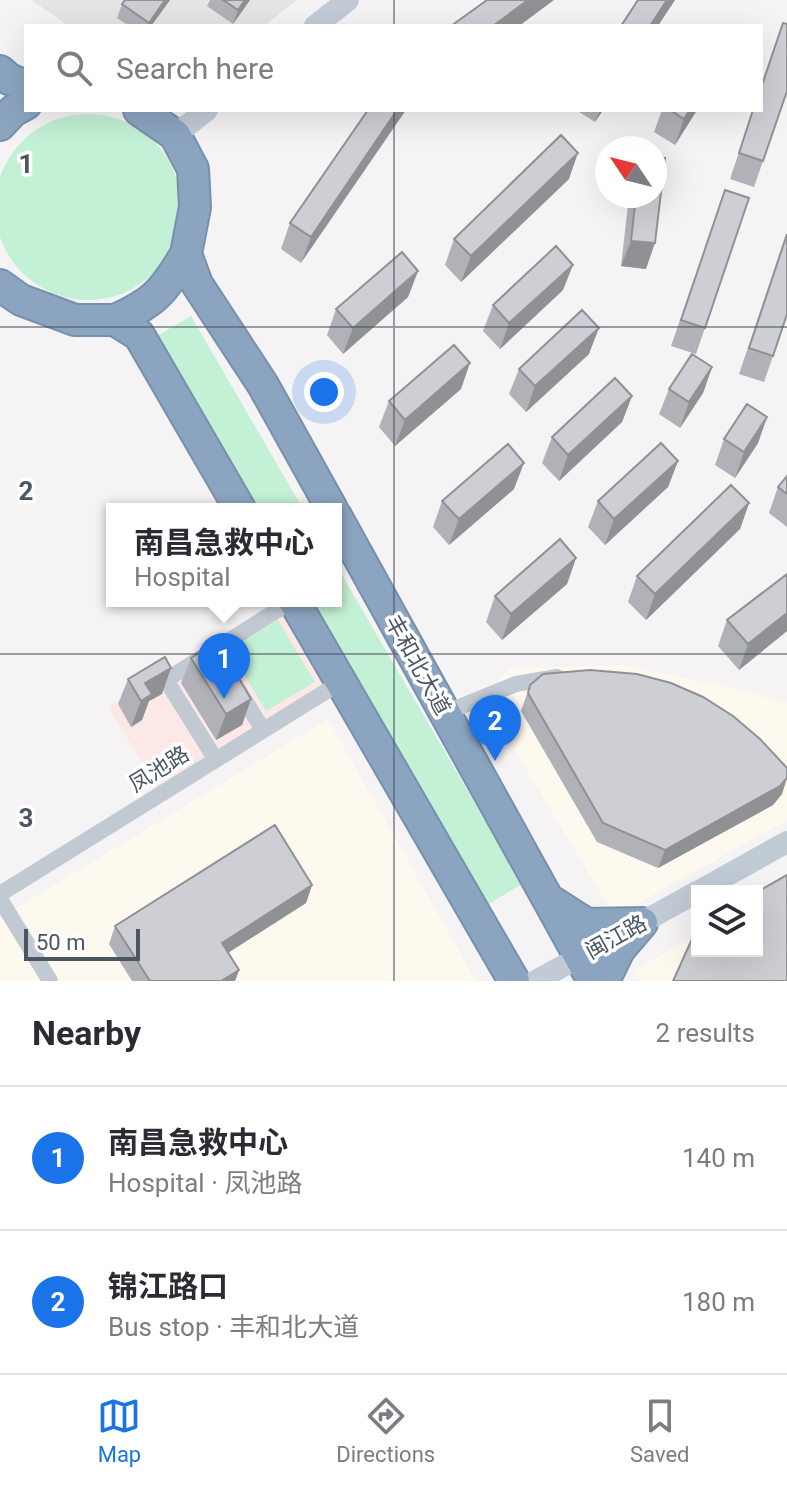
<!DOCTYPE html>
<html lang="en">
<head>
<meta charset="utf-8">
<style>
  body { margin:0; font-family:Roboto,"Noto Sans SC",sans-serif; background:#f7f7f7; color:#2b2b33 }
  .controls { position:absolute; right:24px; bottom:24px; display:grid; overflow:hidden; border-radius:0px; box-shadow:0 8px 32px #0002 }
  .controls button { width:72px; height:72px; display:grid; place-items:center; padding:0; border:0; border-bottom:2px solid #e1e1e2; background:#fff; color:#2b2b33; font:40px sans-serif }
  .compass { position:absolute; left:595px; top:136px; width:72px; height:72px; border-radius:50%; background:#fff; box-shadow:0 8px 32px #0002; rotate:305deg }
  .scale { position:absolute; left:24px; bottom:20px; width:116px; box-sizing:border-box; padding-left:8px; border:4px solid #4a5661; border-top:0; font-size:22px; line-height:28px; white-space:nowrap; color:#4a5661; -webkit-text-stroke:6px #fff; paint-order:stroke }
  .you { position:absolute; left:324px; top:392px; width:28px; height:28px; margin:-20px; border:6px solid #fff; border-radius:50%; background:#1a73e8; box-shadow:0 0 0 12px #1a73e833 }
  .badge { display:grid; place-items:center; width:52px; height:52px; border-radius:50%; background:#1a73e8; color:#fff; font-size:26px; font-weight:700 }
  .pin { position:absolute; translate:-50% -66px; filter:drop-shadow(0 2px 4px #0008) }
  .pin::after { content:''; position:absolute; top:42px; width:28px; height:24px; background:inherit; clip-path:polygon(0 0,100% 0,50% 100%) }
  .popup { position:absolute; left:106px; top:503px; width:236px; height:104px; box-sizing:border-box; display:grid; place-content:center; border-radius:0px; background:#fff; filter:drop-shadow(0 2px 6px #0005); font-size:26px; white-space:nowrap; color:#7c7c81 }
  .popup b { font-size:30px; color:#2b2b33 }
  .popup::after { content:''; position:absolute; left:50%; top:100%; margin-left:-16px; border:16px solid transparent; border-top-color:#fff }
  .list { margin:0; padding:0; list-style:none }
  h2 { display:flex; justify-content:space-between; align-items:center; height:104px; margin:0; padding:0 32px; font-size:34px }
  h2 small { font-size:26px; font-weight:400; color:#7c7c81 }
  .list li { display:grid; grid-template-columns:52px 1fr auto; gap:24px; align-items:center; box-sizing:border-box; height:144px; padding:0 32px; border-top:2px solid #e1e1e2 }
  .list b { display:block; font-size:30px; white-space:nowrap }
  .list p { margin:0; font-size:26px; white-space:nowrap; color:#7c7c81 }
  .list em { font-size:26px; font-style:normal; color:#7c7c81 }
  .icon { flex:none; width:44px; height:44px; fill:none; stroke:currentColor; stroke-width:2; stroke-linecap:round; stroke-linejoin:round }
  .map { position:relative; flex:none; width:787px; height:981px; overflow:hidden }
  .search { position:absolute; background:#fff; box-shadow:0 8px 32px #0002; left:24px; right:24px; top:24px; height:88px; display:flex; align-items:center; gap:20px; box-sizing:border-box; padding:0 28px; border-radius:0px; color:#7c7c81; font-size:30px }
  .sheet { height:392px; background:#fff }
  nav { display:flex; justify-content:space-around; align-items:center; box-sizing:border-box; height:112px; border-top:2px solid #e1e1e2; background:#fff; font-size:22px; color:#7c7c81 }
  nav a { display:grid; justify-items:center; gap:4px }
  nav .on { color:#1a73e8 }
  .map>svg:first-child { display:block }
  .commercial { fill:#fdf9ef }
  .education { fill:#e6e4e5 }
  .medical { fill:#fce8e6 }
  .green { fill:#c3f1d5 }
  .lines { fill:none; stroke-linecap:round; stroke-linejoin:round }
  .highway-casing { stroke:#7690ad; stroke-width:34 }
  .street { stroke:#c1cad2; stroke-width:16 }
  .secondary { stroke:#c1cbd6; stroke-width:22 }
  .highway { stroke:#8ba5c1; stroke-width:30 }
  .wall { fill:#b0b2b7 }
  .shaded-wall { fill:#909195 }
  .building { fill:#cdcfd5; stroke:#909195; stroke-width:2 }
  .grid { fill:none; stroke:#4a5661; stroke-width:2; stroke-opacity:0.55 }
  .labels { text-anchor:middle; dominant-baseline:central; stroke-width:7; stroke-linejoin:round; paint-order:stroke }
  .street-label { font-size:22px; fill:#4a5661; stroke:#fff }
  .grid-label { font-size:26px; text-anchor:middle; font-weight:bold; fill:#4a5661; stroke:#fff; stroke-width:7; stroke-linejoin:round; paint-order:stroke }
</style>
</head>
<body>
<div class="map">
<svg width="787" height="981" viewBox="0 0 787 981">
  <rect width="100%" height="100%" fill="#f5f3f3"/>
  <!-- commercial -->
  <path class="commercial" d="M624 665 731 688 787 703V820L615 916 484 700 508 669Z
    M328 719 476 981H0V918Z
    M697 934V951H757L787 981H640L634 971Z"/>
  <!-- education -->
  <path class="education" d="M31 0H297L264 26H69Z"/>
  <!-- medical -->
  <path class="medical" d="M277 601H283L339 692 166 801 108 707Z"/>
  <!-- green -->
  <path class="green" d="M-5 207a93 93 0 1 1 186 0a93 93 0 1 1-186 0Z
    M191 316 303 509H255L155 337Z
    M336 565 522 884 487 905 309 601H336Z
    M278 620 315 682 266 711 229 650Z"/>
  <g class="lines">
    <defs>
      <path id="highway" d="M0 71 9 79 26 86
        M139 110 175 135 193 169 195 207 186 254 197 284 263 385 332 509
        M0 125 13 111 26 104
        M0 285 21 300 75 320H115L139 335 240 509
        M115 320C154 303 164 291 186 254
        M336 516 593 981
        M294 601 514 981
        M551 901 587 924 642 923
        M604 981 619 950 642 923"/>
    </defs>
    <!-- highway casing -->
    <use href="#highway" class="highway-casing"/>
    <!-- street -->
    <path class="street" d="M239 691 263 730
      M445 713 516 684 557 677
      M216 760 166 680 292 601
      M0 894 341 682
      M0 899 50 981"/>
    <!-- secondary -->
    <path class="secondary" d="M315 26 348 0
      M175 135 207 110
      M699 891 787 842
      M536 981 697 892"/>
    <!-- highway -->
    <use href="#highway" class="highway"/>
  </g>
  <!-- wall -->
  <path class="wall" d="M170 0 151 26H129L117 18 122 4Z
    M210 0H250L233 24 207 6Z
    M783 23 763 161 754 187 730 179 753 110H761V86Z
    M368 110 301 263 281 249 290 223Z
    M576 110H603L595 122Z
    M662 110H697L675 145 654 132Z
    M569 179 461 282 445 265 454 239Z
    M725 190 705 328 696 354 671 346Z
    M629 196H655L646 269 621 266Z
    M787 233 773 356 764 382 739 374Z
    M418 271 408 297 343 354 327 335 336 309Z
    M563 290 500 349 483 331 493 305Z
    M589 354 526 412 509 394 519 369Z
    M712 367 703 393 680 428 659 414 669 389Z
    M461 389 395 446 379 427 389 401Z
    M632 396 622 422 559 481 542 463 552 437Z
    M767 417 758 443 735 478 715 465 724 439Z
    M678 461 668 487 605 545 588 527 598 501Z
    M787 476V527L769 513 778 487Z
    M514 489 449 545 433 527 442 501Z
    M749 503 740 529 646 620 628 602 637 576Z
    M576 558 567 584 502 640 486 622 495 596Z
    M787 574V631L739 670 718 646 727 620Z
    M191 658 251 699 242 725 216 740 181 683Z
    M128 679 162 694 149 701 142 720 131 727 118 704Z
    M530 685 782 794 773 805 658 868 597 842 521 711Z
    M312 885 306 903 228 953 239 970 235 981H132L109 944 115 926Z"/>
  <!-- shaded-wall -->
  <path class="shaded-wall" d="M165 0H170L151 26H147Z
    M245 0H250L233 24 238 10Z
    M528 0H554L519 26H493Z
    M667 0H675L658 26H650Z
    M397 110H406L301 263 311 237Z
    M600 110H603L595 122Z
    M690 110H697L675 145 684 119Z
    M578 153 569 179 461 282 471 256Z
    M631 241 655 243 646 269 621 266Z
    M573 265 563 290 500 349 509 323Z
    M418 271 408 297 343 354 353 328Z
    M599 328 589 354 526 412 535 386Z
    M470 363 461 389 395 446 405 420Z
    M712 367 703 393 680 428 689 402Z
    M632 396 622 422 559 481 568 455Z
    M767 417 758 443 735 478 744 452Z
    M678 461 668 487 605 545 614 519Z
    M524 463 514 489 449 545 459 519Z
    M749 503 740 529 646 620 655 594Z
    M576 558 567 584 502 640 511 614Z
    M787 613V631L739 670 748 644Z
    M171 668 162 694 149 701 142 720 131 727 141 701 145 683Z
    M251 699 242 725 216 740 226 714Z
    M787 778 782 794 773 805 658 868 665 850Z
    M312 885 306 903 215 961 222 943Z
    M239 970 235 981H221Z"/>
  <!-- building -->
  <path class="building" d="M125 0H165L149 23 122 4Z
    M223 0H245L238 10Z
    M487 0H528L493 26H451Z
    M638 0H667L650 26H621Z
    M783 23 787 24V91L763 161 739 153 753 110H761V88Z
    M368 110H397L311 237 290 223Z
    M670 110H690L684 119Z
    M561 135 578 153 471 256 454 239Z
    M655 157 665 158 655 243 631 241 636 196H655Z
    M725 190 749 198 705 328 681 320Z
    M787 234V314L773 356 749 348Z
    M556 246 573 265 509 323 493 305Z
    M402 252 418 271 353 328 336 309Z
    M582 310 599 328 535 386 519 369Z
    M454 345 470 363 405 420 389 401Z
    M692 354 712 367 689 402 669 389Z
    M615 378 632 396 568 455 552 437Z
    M747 404 767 417 744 452 724 439Z
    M661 443 678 461 614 519 598 501Z
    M508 444 524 463 459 519 442 501Z
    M787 476V494L778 487Z
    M731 485 749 503 655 594 637 576Z
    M560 539 576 558 511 614 495 596Z
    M787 574V613L748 644 727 620Z
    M217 641 251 699 226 714 191 658Z
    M165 657 171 668 145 683 152 694 141 701 128 679Z
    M590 670 637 674 671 683 703 697 733 716 760 739 787 768V778L780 786 665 850 603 823 528 693 530 685 543 674Z
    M275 825 312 885 222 943 239 970 221 981H150L115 926Z
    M787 875V981H673L697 928V951H757V892Z"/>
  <!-- grid -->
  <path class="grid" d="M394 0V26M394 110V981M0 327H787M0 654H787"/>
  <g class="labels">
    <!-- street labels -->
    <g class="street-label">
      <text transform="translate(418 665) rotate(61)">丰和北大道</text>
      <text transform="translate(159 769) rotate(-32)">凤池路</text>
      <text transform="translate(616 937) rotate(-29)">闽江路</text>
    </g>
  </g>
  <g class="grid-label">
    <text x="26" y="173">1</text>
    <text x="26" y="500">2</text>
    <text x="26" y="827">3</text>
  </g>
</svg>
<div class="controls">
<button><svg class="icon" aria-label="layers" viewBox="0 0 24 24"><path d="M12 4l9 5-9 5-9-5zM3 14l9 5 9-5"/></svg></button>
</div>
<svg class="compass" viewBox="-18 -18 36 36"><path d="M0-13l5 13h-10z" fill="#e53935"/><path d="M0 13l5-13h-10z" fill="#7c7c81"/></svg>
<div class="scale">50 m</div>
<div class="you"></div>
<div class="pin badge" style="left:224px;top:699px">1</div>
<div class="popup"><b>南昌急救中心</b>Hospital</div>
<div class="pin badge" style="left:495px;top:761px">2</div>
<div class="search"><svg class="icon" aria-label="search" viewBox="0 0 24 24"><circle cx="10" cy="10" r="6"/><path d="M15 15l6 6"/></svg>Search here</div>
</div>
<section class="sheet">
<h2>Nearby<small>2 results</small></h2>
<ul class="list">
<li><span class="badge">1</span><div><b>南昌急救中心</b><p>Hospital · 凤池路</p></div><em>140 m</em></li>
<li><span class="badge">2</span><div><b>锦江路口</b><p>Bus stop · 丰和北大道</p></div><em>180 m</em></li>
</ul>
</section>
<nav>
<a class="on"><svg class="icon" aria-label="map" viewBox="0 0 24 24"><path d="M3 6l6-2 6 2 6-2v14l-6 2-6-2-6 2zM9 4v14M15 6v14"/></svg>Map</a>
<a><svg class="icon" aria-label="directions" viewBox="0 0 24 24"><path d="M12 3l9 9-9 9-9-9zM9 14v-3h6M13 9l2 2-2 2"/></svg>Directions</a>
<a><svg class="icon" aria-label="saved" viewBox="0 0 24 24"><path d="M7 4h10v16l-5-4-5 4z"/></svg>Saved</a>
</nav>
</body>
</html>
